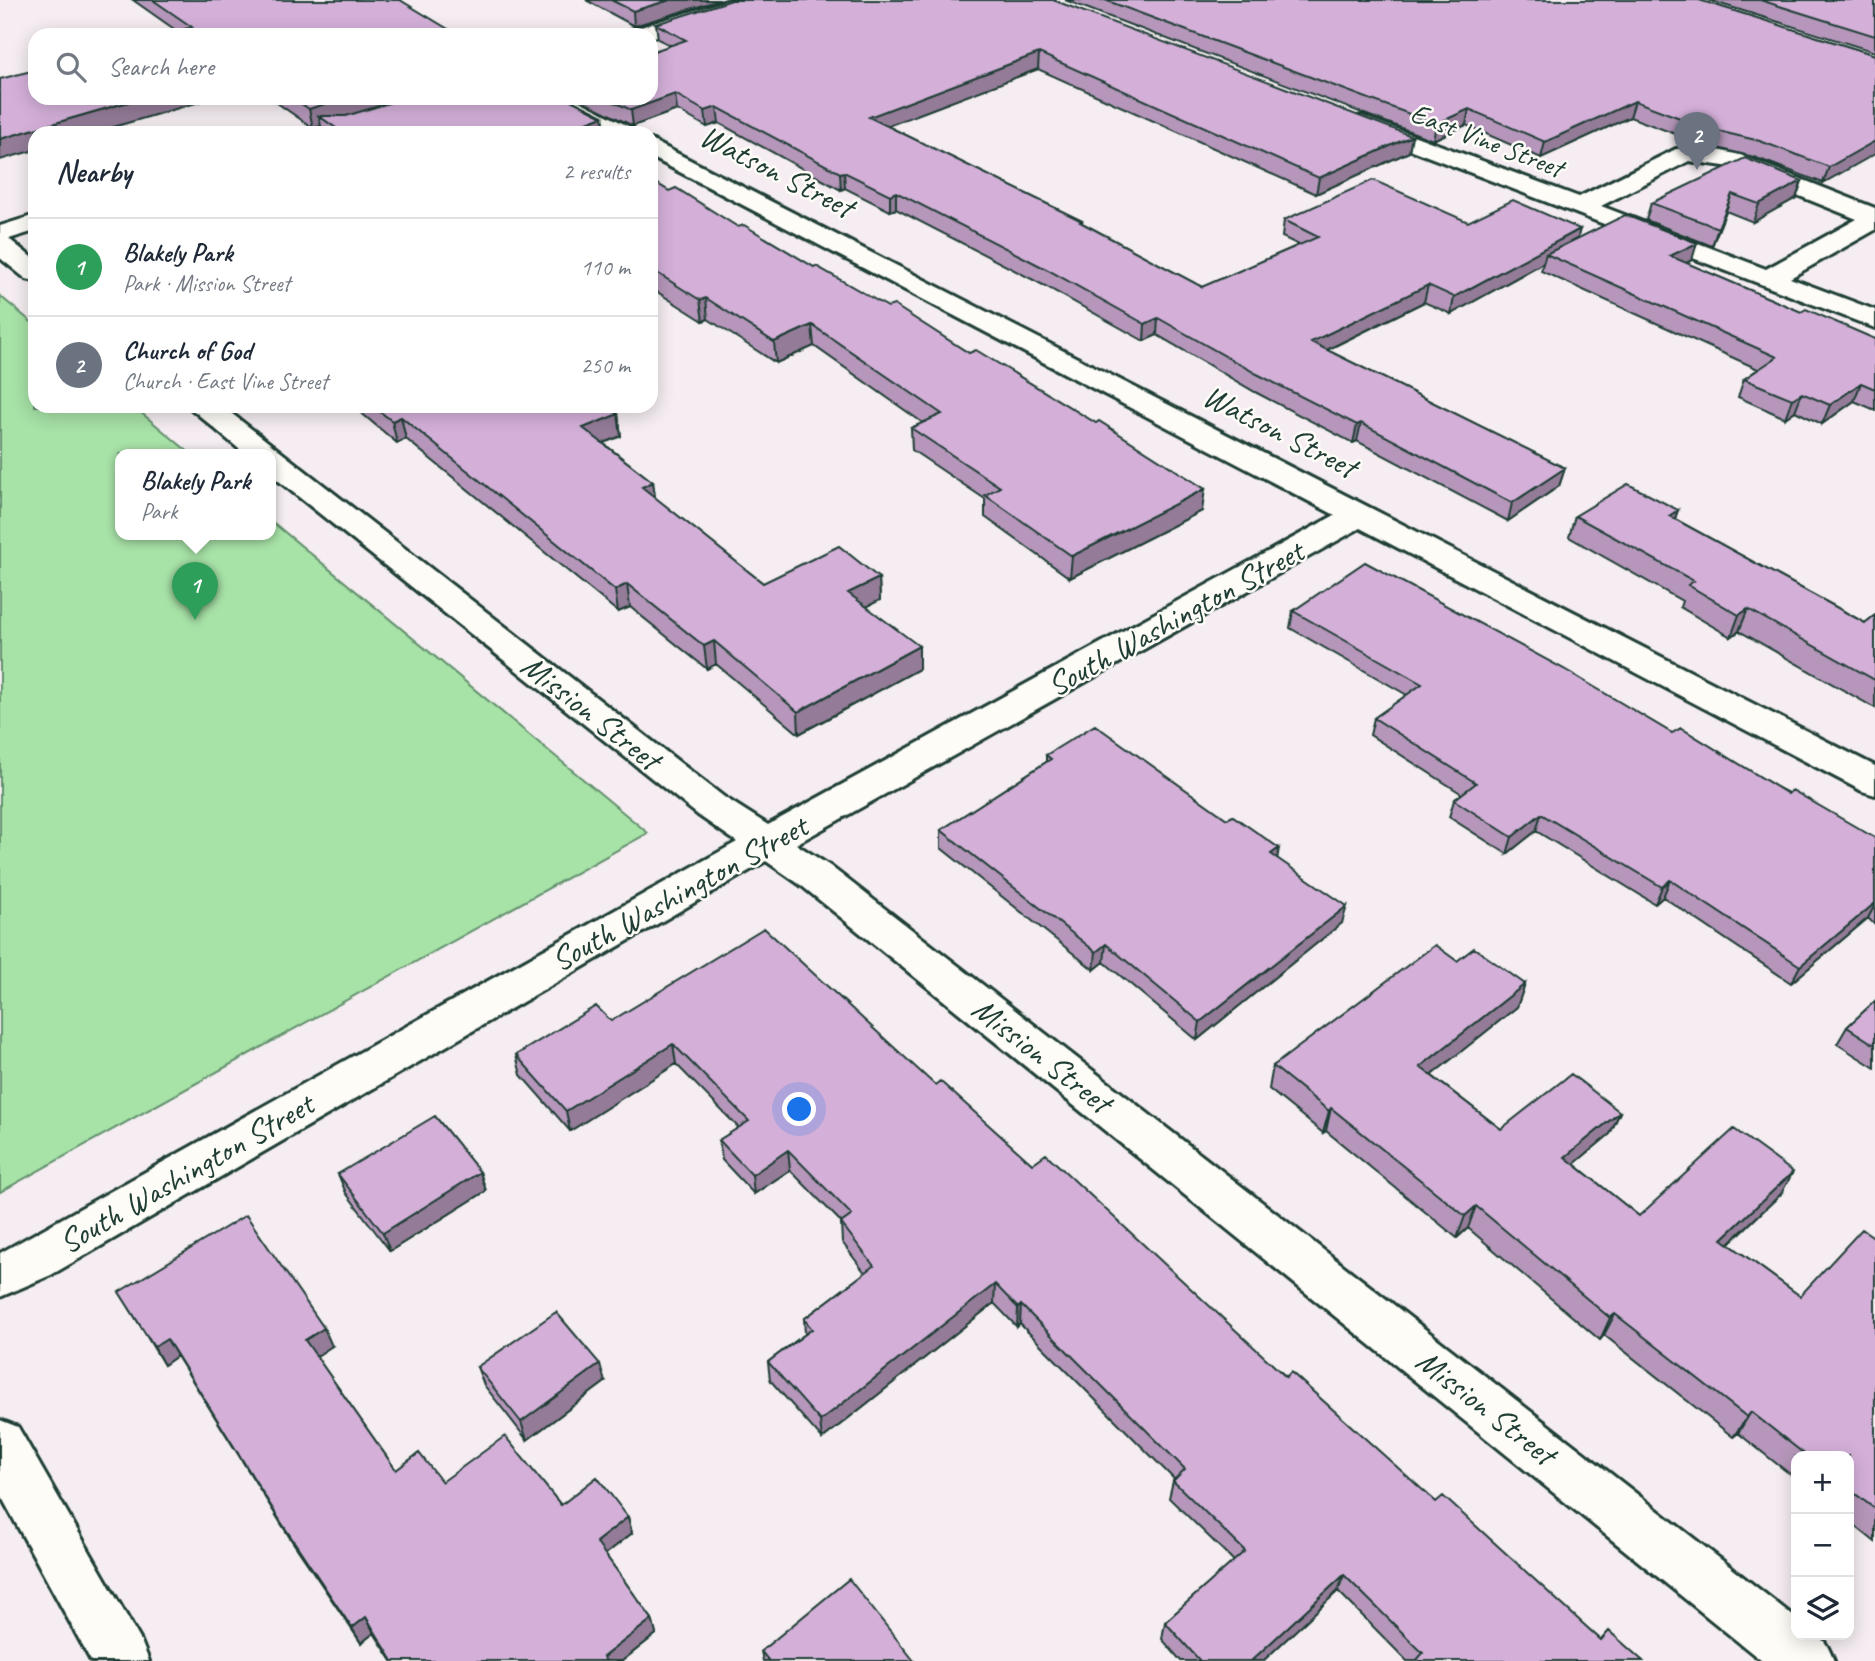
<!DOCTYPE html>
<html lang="en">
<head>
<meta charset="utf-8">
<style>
  body { margin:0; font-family:Caveat,sans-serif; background:#f2f2f3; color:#1f2937 }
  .controls { position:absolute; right:21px; bottom:21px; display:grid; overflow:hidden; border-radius:14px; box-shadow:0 4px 18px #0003 }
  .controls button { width:63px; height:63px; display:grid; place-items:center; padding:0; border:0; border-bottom:2px solid #e0e1e3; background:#fff; color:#1f2937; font:35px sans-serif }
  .you { position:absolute; left:800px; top:1110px; width:24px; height:24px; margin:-18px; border:5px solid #fff; border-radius:50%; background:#1a73e8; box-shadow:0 0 0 10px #1a73e833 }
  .badge { display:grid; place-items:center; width:46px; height:46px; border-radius:50%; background:#c8321e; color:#fff; font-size:23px; font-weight:700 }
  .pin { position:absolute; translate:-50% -58px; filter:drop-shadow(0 2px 4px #0008) }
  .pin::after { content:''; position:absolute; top:37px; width:24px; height:21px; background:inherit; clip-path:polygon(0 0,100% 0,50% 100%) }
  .popup { position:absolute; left:115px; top:449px; width:161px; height:91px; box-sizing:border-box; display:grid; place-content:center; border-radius:14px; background:#fff; filter:drop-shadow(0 2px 5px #0005); font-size:23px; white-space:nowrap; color:#747a83 }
  .popup b { font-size:26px; color:#1f2937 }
  .popup::after { content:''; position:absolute; left:50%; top:100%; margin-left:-14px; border:14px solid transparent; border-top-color:#fff }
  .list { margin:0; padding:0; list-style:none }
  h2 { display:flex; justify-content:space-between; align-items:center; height:91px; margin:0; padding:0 28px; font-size:30px }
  h2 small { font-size:23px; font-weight:400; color:#747a83 }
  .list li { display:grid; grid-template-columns:46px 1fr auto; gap:21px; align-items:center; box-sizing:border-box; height:98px; padding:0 28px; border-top:2px solid #e0e1e3 }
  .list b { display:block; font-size:26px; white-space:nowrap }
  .list p { margin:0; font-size:23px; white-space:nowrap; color:#747a83 }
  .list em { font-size:23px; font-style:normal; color:#747a83 }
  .icon { flex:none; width:38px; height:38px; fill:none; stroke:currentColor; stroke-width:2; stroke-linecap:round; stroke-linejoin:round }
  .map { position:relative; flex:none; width:1875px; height:1661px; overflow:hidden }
  .search { position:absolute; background:#fff; box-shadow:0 4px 18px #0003; left:28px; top:28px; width:630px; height:77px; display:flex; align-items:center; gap:18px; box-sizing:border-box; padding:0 24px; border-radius:21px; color:#747a83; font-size:26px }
  .panel { position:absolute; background:#fff; box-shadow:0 4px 18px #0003; left:28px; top:126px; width:630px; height:287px; border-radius:21px }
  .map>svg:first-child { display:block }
  .green { fill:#a7e2a7; stroke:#63906e; stroke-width:2 }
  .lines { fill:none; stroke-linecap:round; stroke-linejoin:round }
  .minor-casing { stroke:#1f3d34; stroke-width:6 }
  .minor { fill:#fdfcf7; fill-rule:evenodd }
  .wall { fill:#b697bb; stroke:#1f3d34; stroke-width:2 }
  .shaded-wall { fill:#947b98; stroke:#1f3d34; stroke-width:2 }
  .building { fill:#d4b0d9; stroke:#1f3d34; stroke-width:2 }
  .labels { text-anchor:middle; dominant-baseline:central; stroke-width:5; stroke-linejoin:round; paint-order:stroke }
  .far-street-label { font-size:28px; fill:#1f3d34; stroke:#fdfcf7 }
  .street-label { font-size:33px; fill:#1f3d34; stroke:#fdfcf7 }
</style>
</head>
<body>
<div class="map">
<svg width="1875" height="1661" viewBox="0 0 1875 1661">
  <rect width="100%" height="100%" fill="#f5edf1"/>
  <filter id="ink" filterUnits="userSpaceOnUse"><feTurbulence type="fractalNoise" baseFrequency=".0143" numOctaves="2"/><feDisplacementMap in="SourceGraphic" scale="14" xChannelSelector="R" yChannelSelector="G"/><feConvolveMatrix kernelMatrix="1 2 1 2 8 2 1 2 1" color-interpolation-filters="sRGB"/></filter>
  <g filter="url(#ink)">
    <!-- green -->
    <path class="green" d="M0 296 35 325V406H133L191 454H120V534H270V520L648 833 0 1192Z"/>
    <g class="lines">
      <defs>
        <path id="minor" d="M729 0H762L758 4 651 38V35H628L631 30Z
          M544 98H574L632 128 636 133H606L548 103Z
          M1362 116 1579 197 1676 149 1704 147 1740 155 1875 208V230L1790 278 1875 310V328L1354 128 1350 123 1354 118ZM1689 161 1724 166 1857 219 1766 269 1601 206Z
          M651 140 1875 766V795L1862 791 1360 528 796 844 830 866 1796 1618V1635C1823 1635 1824 1637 1834 1661H1762L802 886 766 861 51 1275 0 1297V1253L737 842 698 815 270 474V454H245L188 406H222L724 797 768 825 1335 515 651 157Z
          M35 215V231L9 239 35 260V281L26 279 0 258V226Z
          M0 1420 18 1427 141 1641 149 1661H91L0 1494Z"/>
      </defs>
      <!-- minor casing -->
      <use href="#minor" class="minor-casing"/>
      <!-- minor -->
      <use href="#minor" class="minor"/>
    </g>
    <!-- wall -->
    <path class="wall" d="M133 0H400L177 31Z
      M586 0H720L634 26Z
      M1053 0 1409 152 1316 194 1038 69 887 126 1082 221V223L1202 287 1299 245 1282 237 1284 220 1468 222 1577 238 1692 260 1686 263 1801 312 1875 339V410L1854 401 1822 424 1795 411 1785 418 1738 397 1744 379 1758 369 1541 271 1543 263 1451 314 1424 302 1327 350 1565 468 1559 486 1508 521 1357 441 1353 443 1255 392 1157 335 1144 341 1047 287 896 209 890 211 845 188 841 190 719 123 707 127 677 110 633 126 576 98H651L670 45 658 39 656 24Z
      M1065 0H1699L1875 55 1823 183 1754 157 1705 145 1630 117 1541 158 1466 125 1433 140Z
      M1708 0H1875V52Z
      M270 98H567L603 116 605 133H323L321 126 313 128Z
      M651 180 669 191 738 227 1202 511 1070 578 985 517V499L912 450 911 428 923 423 814 346 776 363 708 319 703 321 651 288Z
      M1802 181 1796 198 1753 222 1726 211 1712 246 1646 220 1651 203Z
      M353 406H607L618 414 621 436 603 443 653 482 655 498 763 583 879 578 880 600 866 607 919 669 799 734 716 664 707 669 630 607 618 612 406 439 397 443Z
      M1678 510 1675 519 1865 623 1875 615V708L1739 631 1731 637 1680 607 1682 601 1569 537 1575 516Z
      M1293 611 1672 733 1875 838V925L1868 918 1791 983 1663 897 1655 904 1536 831 1507 854 1449 817 1454 800 1462 794 1370 735 1374 718 1407 695 1290 628Z
      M1046 755 1277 858 1342 923 1197 1040 1104 962 1094 970 941 848V830L1046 762Z
      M1457 961 1525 984 1517 1007 1431 1075 1501 1129 1620 1112 1610 1134 1574 1164 1639 1216 1781 1194 1729 1244 1800 1296 1875 1238V1542L1849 1521V1456H1796V1479L1738 1433 1733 1437 1604 1335 1600 1340 1468 1228 1457 1238 1326 1131 1323 1133 1269 1089 1273 1066Z
      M1875 1001V1068L1837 1044 1847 1027Z
      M611 1021 935 1085 1032 1164 1601 1640 1643 1661H1407L1338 1591 1263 1661H1181L1162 1639 1165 1622 1234 1561 1169 1498 1173 1481 1174 1479 1020 1324 1017 1327 994 1303 822 1439 770 1380 768 1362 805 1334 804 1319 865 1273 842 1242 841 1223V1222L790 1170 754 1194 722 1160 719 1140 739 1128 676 1064 570 1131 521 1075 516 1055Z
      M480 1172 486 1191 390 1251 346 1193 338 1174Z
      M130 1309 332 1346 316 1356 396 1470 442 1482 628 1517 632 1533 605 1554 652 1619 656 1634 622 1661H392L374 1633 361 1643 290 1538 177 1356 164 1365Z
      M477 1367 605 1382 527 1440 484 1385Z
      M761 1651 914 1661H763Z"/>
    <!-- shaded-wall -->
    <path class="shaded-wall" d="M670 0H720L634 26 633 11Z
      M1039 53 1038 69 869 133V117Z
      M675 94 677 110 633 126 631 110Z
      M142 98H213L93 133H35V150L0 160V139Z
      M343 98H405L329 123 319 116 321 126 313 128 309 109Z
      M1635 101 1630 117 1541 158 1545 142Z
      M717 107 719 123 707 127 705 111Z
      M1469 109 1466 125 1433 140 1436 124Z
      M603 116 605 133H568V129Z
      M1412 136 1409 152 1316 194 1319 178Z
      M1875 141V154L1823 183 1829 167Z
      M844 172 845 188 841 190 840 173Z
      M1802 181 1796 198 1753 222 1759 204Z
      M896 192V209L890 211V195Z
      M1732 194 1726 211 1712 246 1718 228Z
      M1580 229 1576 245 1546 254 1543 263 1451 314 1454 297Z
      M1697 243 1692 260 1665 274 1670 256Z
      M1428 285 1424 302 1308 359 1311 342Z
      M706 298 708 319 703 321 700 300Z
      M1158 318 1157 335 1144 341 1145 324Z
      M812 325 814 346 776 363 774 342Z
      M1861 383 1854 401 1822 424 1830 405Z
      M1802 393 1795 411 1785 418 1792 399Z
      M618 414 621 436 586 450 583 428Z
      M401 417 406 439 397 443 392 421Z
      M1361 423 1357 441 1353 443 1357 425Z
      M1565 468 1559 486 1508 521 1512 503Z
      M653 482 656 504 642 487Z
      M1205 489 1202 511 1070 578 1072 556Z
      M1678 510 1670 532 1669 516Z
      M879 578 880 600 849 616 848 593Z
      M627 584 630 607 618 612 615 590Z
      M1748 609 1739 631 1731 637 1739 615Z
      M714 641 716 664 707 669 704 646Z
      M919 646V669L799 734 798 712Z
      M1541 814 1536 831 1507 854 1512 837Z
      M1279 848 1276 866 1271 854Z
      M1670 880 1663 897 1655 904 1662 887Z
      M1875 903V905L1868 918 1791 983 1800 966Z
      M1347 906 1342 923 1197 1040 1200 1022Z
      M1106 944 1104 962 1094 970 1096 952Z
      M1525 984 1517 1007 1414 1089 1420 1067Z
      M673 1044 676 1064 570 1131 566 1111Z
      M1331 1108 1326 1131 1323 1133 1329 1111Z
      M1620 1112 1610 1134 1556 1179 1565 1157Z
      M788 1150 790 1170 754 1194 752 1175Z
      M480 1172 486 1191 390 1251 383 1233Z
      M1793 1172 1781 1194 1710 1261 1722 1239Z
      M1476 1206 1468 1228 1457 1238 1465 1216Z
      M995 1284 994 1303 822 1439 820 1421Z
      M1021 1305 1020 1324 1017 1327 1018 1308Z
      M1615 1314 1604 1335 1600 1340 1610 1318Z
      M324 1328 332 1346 314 1358 305 1340Z
      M167 1339 177 1356 164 1365 154 1347Z
      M600 1364 605 1382 527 1440 521 1422Z
      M1751 1412 1738 1433 1733 1437 1747 1417Z
      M628 1517 632 1533 601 1558 596 1542Z
      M1344 1575 1338 1591 1263 1661H1251Z
      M366 1617 374 1633 361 1643 352 1628Z
      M652 1619 656 1634 622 1661H604L603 1657Z"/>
    <!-- building -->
    <path class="building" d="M153 0H400L458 35H163L192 27Z
      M611 0H670L633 11Z
      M732 0H1053L1412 136 1319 178 1039 53 869 117 1082 221 1080 222 1202 287 1318 237 1284 220 1373 180 1468 222 1513 200 1580 229 1454 297 1428 285 1311 342 1565 468 1512 503 1361 423 1357 425 1257 374 1158 318 1145 324 1048 270 896 192 890 195 844 172 840 173 717 107 705 111 675 94 631 110 606 98H651V52L686 40 656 24Z
      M1105 0H1699L1875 55V141L1829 167 1760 141 1709 129 1635 101 1545 142 1469 109 1436 124Z
      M1760 0H1875V36Z
      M35 70V98H142L0 139V79Z
      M293 98H343L309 109Z
      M405 98H567L603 116 568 129 574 133H343L319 116H346Z
      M1745 158 1802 181 1759 204 1732 194 1718 228 1651 203Z
      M651 180 669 191 676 188 738 227 744 225 814 267 816 266 888 307 894 305 969 353 976 350 1096 423 1099 421 1205 489 1072 556 985 495 1000 487 911 428 942 414 812 325 774 342 706 298 700 300 651 269Z
      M1625 215 1697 243 1670 256 1801 312 1806 309 1875 339V389L1861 383 1830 405 1802 393 1792 399 1744 379 1777 357 1546 254Z
      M373 406H607L618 414 583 428 653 482 642 487 763 583 839 546 879 578 848 593 919 646 798 712 714 641 704 646 627 584 615 590 401 417 392 421Z
      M1628 484 1678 510 1669 516 1865 623 1875 615V680L1748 609 1739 615 1688 585 1694 581 1575 516Z
      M1365 562 1564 669 1672 733 1681 728 1788 794 1792 790 1875 838V903L1800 966 1670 880 1662 887 1541 814 1512 837 1454 800 1476 783 1374 718 1422 684 1293 611Z
      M1095 725 1227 819 1233 816 1279 848 1271 854 1347 906 1200 1022 1106 944 1096 952 941 830 1051 759 1046 755Z
      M764 928 935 1085 940 1081 1032 1164 1046 1154 1286 1377 1291 1372 1436 1502 1443 1496 1601 1640 1609 1631 1643 1661H1416L1423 1653 1344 1575 1251 1661H1200L1165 1622 1245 1551 1173 1481 1185 1469 1021 1305 1018 1308 995 1284 820 1421 768 1362 812 1329 804 1319 874 1266 841 1223 852 1215 788 1150 752 1175 719 1140 749 1121 673 1044 566 1111 516 1055 596 1006 611 1021Z
      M1435 945 1457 961 1474 948 1525 984 1420 1067 1501 1129 1571 1074 1620 1112 1565 1157 1639 1216 1734 1129 1793 1172 1722 1239 1800 1296 1862 1229 1875 1238V1509L1849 1489V1456H1807L1751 1412 1747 1417 1615 1314 1610 1318 1476 1206 1465 1216 1331 1108 1329 1111 1273 1066Z
      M1875 1001V1045L1847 1027Z
      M435 1116 480 1172 383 1233 338 1174Z
      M246 1215 324 1328 305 1340 396 1470 419 1453 442 1482 505 1436 561 1505 597 1477 628 1517 596 1542 652 1619 603 1657 606 1661H393L366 1617 352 1628 281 1522 167 1339 154 1347 119 1292Z
      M556 1312 600 1364 521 1422 477 1367Z
      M849 1579 914 1661H769L761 1651Z"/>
  </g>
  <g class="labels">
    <!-- far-street labels -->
    <g class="far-street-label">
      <text transform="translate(1487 140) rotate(21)">East Vine Street</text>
    </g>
    <!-- street labels -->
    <g class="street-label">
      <text transform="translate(777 171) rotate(27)">Watson Street</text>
      <text transform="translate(1280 431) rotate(27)">Watson Street</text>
      <text transform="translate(1175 618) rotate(-29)">South Washington Street</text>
      <text transform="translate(591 712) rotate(38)">Mission Street</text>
      <text transform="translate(679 893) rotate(-29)">South Washington Street</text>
      <text transform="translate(1042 1055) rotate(38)">Mission Street</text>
      <text transform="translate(186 1173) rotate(-30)">South Washington Street</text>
      <text transform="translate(1486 1407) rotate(38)">Mission Street</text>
    </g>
  </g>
</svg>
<div class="controls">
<button>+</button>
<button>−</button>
<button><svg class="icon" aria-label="layers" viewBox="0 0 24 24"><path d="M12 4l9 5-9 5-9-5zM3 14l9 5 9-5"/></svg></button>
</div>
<div class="you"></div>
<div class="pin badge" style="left:195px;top:620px;background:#2e9e5b">1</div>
<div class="popup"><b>Blakely Park</b>Park</div>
<div class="pin badge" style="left:1697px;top:170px;background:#6b7280">2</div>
<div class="search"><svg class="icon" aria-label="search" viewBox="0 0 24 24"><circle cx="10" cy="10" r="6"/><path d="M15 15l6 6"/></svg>Search here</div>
<section class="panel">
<h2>Nearby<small>2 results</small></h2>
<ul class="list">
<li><span class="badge" style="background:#2e9e5b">1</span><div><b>Blakely Park</b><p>Park · Mission Street</p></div><em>110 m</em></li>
<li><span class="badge" style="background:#6b7280">2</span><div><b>Church of God</b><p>Church · East Vine Street</p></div><em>250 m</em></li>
</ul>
</section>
</div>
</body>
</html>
